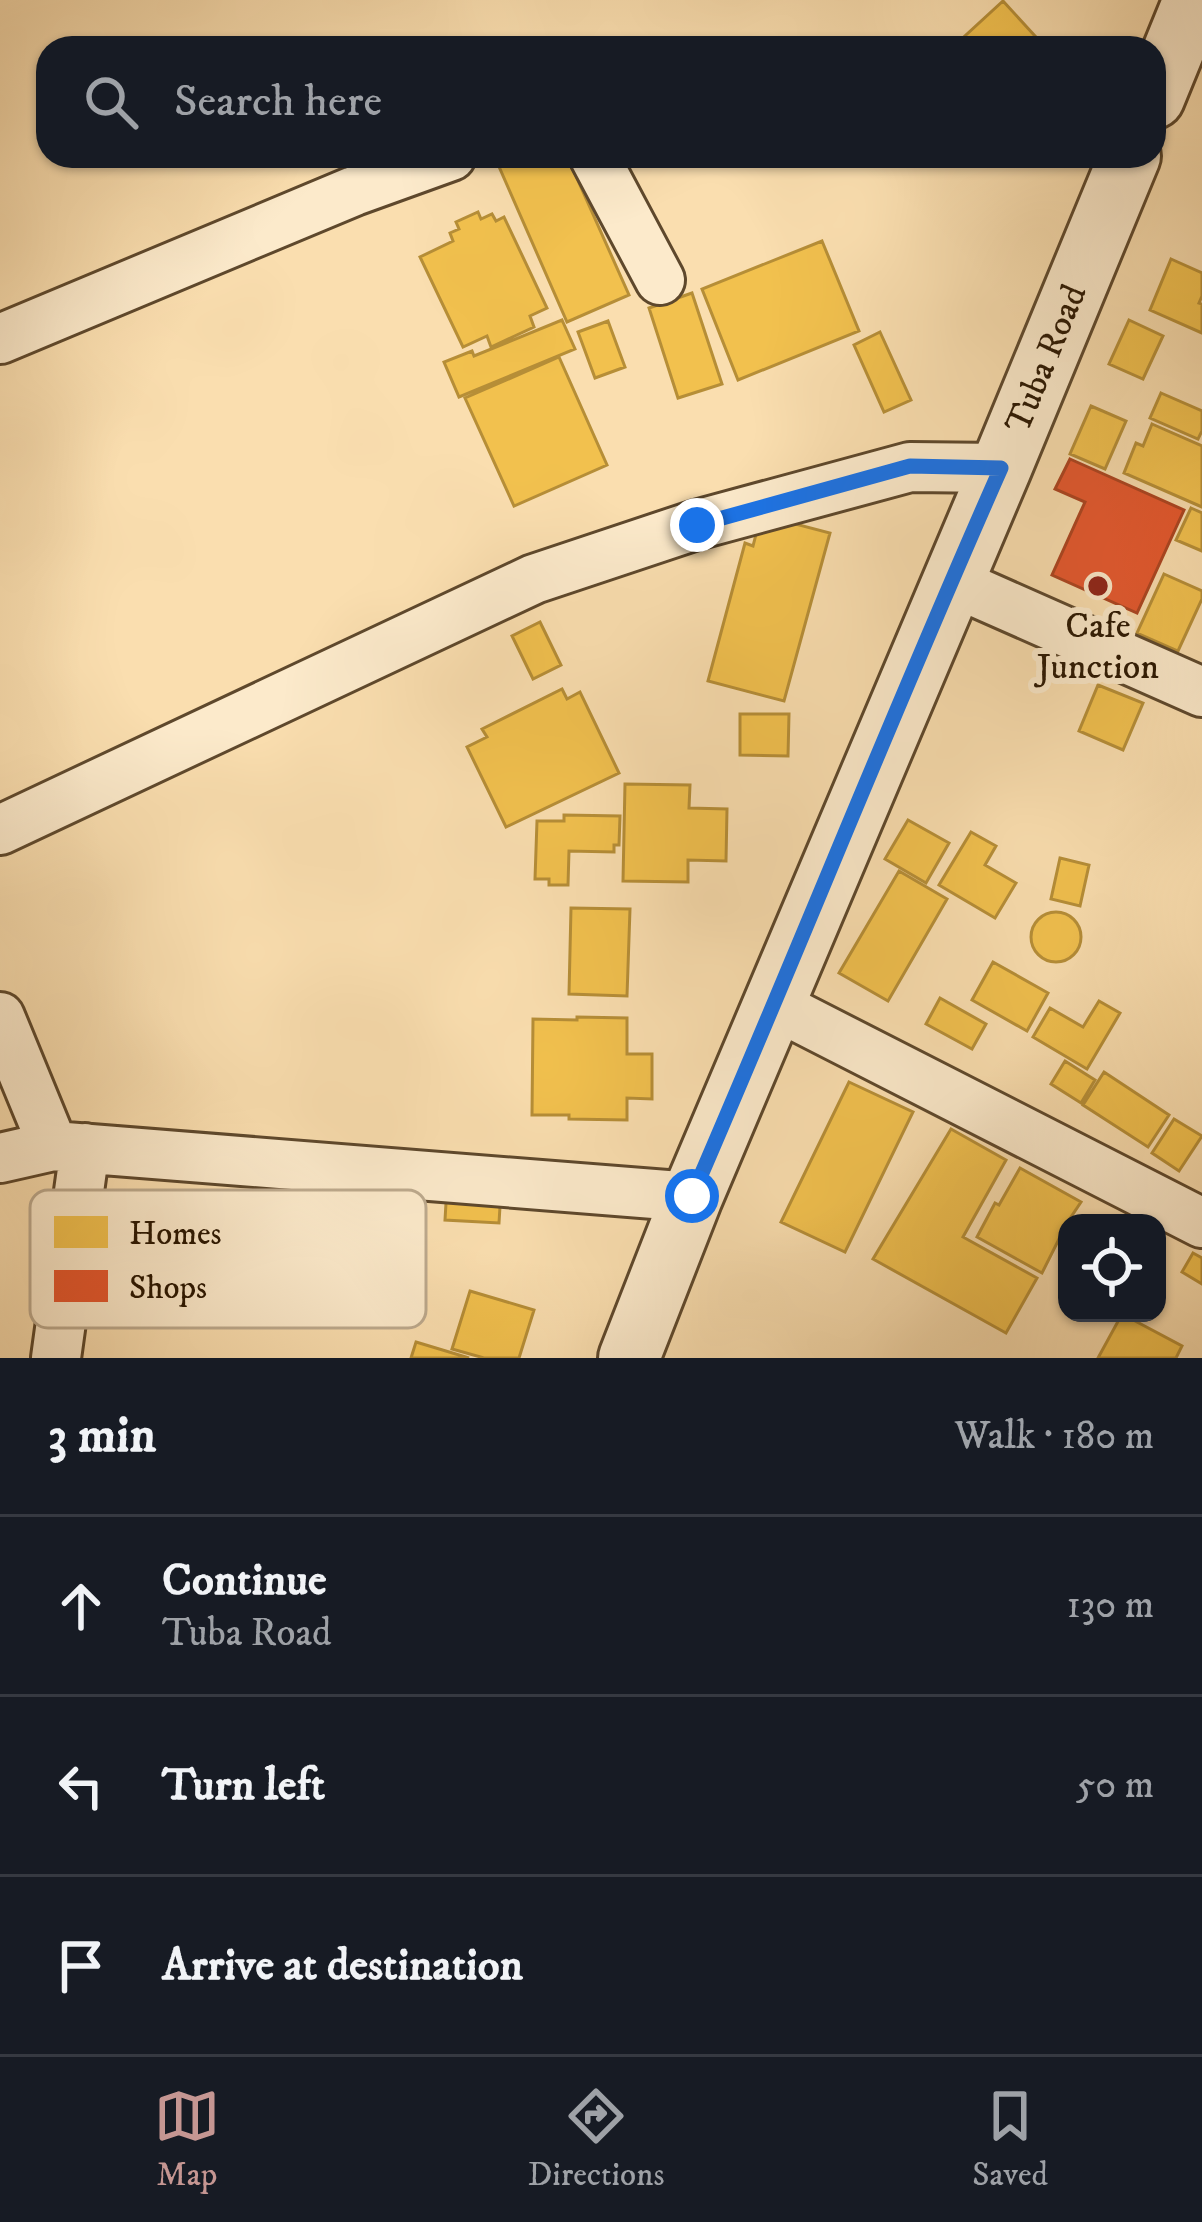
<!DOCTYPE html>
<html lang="en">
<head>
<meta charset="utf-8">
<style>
  body { margin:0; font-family:"IM FELL DW Pica",serif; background:#20242c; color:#f1f3f6 }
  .controls { position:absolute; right:36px; bottom:36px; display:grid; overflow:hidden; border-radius:24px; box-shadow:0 3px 9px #0004 }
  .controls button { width:108px; height:108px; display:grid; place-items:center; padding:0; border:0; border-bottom:3px solid #363941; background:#171b24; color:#f1f3f6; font:60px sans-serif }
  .stop { position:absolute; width:36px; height:36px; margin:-27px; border:9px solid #1a73e8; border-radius:50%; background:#fff }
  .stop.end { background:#1a73e8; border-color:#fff; box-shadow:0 3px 12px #0008 }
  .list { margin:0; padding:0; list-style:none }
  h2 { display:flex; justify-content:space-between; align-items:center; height:156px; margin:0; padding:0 48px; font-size:51px }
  h2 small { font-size:39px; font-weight:400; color:#9ea1a6 }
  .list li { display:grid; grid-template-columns:78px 1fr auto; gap:36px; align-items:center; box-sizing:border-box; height:180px; padding:0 48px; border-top:3px solid #363941 }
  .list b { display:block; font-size:45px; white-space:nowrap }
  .list p { margin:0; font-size:39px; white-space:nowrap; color:#9ea1a6 }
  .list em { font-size:39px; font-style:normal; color:#9ea1a6 }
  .icon { flex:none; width:66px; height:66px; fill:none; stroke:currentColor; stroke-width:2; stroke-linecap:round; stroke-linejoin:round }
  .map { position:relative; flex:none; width:1202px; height:1358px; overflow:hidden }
  .search { position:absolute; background:#171b24; box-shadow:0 3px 9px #0004; left:36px; right:36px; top:36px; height:132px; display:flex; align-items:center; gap:30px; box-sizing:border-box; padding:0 42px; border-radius:36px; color:#9ea1a6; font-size:45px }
  .sheet { height:696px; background:#171b24 }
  nav { display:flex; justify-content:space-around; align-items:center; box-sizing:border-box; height:168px; border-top:3px solid #363941; background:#171b24; font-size:33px; color:#9ea1a6 }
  nav a { display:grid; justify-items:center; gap:6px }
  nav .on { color:#c59692 }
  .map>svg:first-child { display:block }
  .homes { fill:#f2c14e; stroke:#b68e37; stroke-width:3 }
  .shops { fill:#e4572e; stroke:#ac4420; stroke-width:3 }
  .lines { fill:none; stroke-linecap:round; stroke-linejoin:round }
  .minor-casing { stroke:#5e482c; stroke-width:54 }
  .tertiary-casing { stroke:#5e482c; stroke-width:66 }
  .minor { stroke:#fceacb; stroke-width:48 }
  .tertiary { stroke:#fceacb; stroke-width:60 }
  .route { stroke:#1a73e8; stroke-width:15 }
  .poi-dot { fill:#8f2418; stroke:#fceacb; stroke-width:4.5 }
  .labels { text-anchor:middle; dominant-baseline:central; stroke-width:12; stroke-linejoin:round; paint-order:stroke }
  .street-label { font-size:36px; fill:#2a1600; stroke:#fceacb }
  .poi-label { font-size:36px; fill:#2a1600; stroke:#fceacb }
  .key { fill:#fceacb; stroke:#bdaa8e; stroke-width:3 }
  .key-label { font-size:33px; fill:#2a1600 }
</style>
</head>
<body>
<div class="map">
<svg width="1202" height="1358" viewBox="0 0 1202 1358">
  <rect width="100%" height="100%" fill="#fadeaf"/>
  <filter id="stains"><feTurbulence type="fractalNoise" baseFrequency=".00167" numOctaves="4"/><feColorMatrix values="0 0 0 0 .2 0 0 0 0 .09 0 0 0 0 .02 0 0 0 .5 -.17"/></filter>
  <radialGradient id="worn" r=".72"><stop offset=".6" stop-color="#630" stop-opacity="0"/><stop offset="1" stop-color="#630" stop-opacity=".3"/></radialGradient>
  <!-- homes -->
  <path class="homes" d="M1003 1 1046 48H956L954 46Z
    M511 156H567L629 295 567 322 497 162Z
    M478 212 481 219 492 214 496 221 504 217 547 308 530 316 534 327 491 347 487 336 463 347 420 257 453 241 450 233 459 229 456 222Z
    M822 241 859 331 738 380 702 289Z
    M1171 259 1202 273V296L1199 303 1202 304V333L1150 310Z
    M692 293 722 384 678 398 649 308Z
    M562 320 575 349 459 397 444 362 472 351 474 356Z
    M1129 320 1163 336 1143 379 1109 364Z
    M608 321 625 367 595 378 578 332Z
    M880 332 911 400 884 412 854 345Z
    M559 357 607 465 514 506 465 398Z
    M1161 393 1202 411V431L1198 439 1150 418Z
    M1091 406 1126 421 1105 469 1070 454Z
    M1152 424 1202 446V507L1124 473 1136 443 1143 446Z
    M1191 508 1202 513V551L1176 540Z
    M761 515 830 533 784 701 708 681 745 543 753 546Z
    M1164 574 1202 591V599L1178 651 1137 633Z
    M540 622 561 665 533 679 512 636Z
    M1098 685 1143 703 1123 750 1079 731Z
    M562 689 567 699 580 692 619 773 506 827 467 747 487 737 482 729Z
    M740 714H789L788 756 740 755Z
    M625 784 690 785 689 808 727 809 726 861 688 860V882L623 881Z
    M564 815 620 816 619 845H614V852L569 851 568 885H549V879H535L537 821H564Z
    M908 820 949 843 926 883 885 859Z
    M971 832 996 846 985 865 1016 883 995 918 939 885Z
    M1060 858 1089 865 1080 906 1051 899Z
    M899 871 947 899 888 1001 839 973Z
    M571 908 630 909 627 996 569 994Z
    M1031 937a25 25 0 1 1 50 0a25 25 0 1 1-50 0Z
    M993 962 1048 993 1027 1031 972 1000Z
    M940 998 986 1024 972 1049 926 1024Z
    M1099 1001 1120 1013 1087 1069 1033 1037 1050 1008 1083 1027Z
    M577 1017 627 1018V1054H652V1099L627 1098V1120L569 1119V1115H532L533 1019 577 1020Z
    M1065 1061 1095 1080 1081 1103 1051 1084Z
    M1104 1072 1169 1115 1148 1147 1083 1105Z
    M849 1082 913 1112 845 1252 781 1222Z
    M1174 1119 1202 1136 1179 1171 1152 1153Z
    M951 1129 1006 1160 963 1237 1037 1278 1006 1333 873 1259Z
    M1020 1168 1081 1202 1067 1223 1042 1273 977 1237 995 1203 999 1205Z
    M447 1186 501 1190 499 1223 445 1220Z
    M1193 1253 1202 1258V1284L1182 1272Z
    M470 1291 534 1310 519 1358H484L452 1349Z
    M1122 1314 1182 1346 1176 1358H1098Z
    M416 1342 469 1358H411Z"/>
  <!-- shops -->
  <path class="shops" d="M1070 459 1184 510 1137 613 1052 575 1085 502 1055 489Z"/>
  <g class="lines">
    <defs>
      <path id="minor" d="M594 156 660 280
        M0 339 354 191 451 156
        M951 581 1202 692
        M0 830 534 579 696 525 910 467 1001 468
        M775 1005 1202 1223
        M0 1017 53 1146
        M0 1158 53 1146 692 1197
        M56 1358 85 1148"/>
      <g id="tertiary">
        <path d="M1154 98 1194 0"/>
        <path id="s1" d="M629 1358 692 1197 1001 468 1130 156"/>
      </g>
    </defs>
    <!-- minor casing -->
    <use href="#minor" class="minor-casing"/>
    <!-- tertiary casing -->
    <use href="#tertiary" class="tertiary-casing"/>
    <!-- minor -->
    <use href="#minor" class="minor"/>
    <!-- tertiary -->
    <use href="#tertiary" class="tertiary"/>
  </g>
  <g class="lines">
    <!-- route -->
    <path class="route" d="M692 1196C797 954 894 709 1001 468L910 466 697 525"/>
  </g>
  <!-- markers -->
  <circle class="poi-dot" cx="1098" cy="586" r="12"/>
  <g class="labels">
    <!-- street labels -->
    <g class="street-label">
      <text stroke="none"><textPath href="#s1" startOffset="1083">Tuba Road</textPath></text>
    </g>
    <!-- poi labels -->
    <g class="poi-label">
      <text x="1098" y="626">Cafe<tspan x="1098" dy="41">Junction</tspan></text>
    </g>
  </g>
  <!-- legend -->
  <rect x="30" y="1190" width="396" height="138" rx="18" class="key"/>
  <rect x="54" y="1216" width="54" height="32" fill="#f2c14e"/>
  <rect x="54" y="1270" width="54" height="32" fill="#e4572e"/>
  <g class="key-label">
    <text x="129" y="1244">Homes</text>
    <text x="129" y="1298">Shops</text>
  </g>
  <rect width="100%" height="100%" filter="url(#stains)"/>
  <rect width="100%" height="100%" fill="url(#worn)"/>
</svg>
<div class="controls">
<button><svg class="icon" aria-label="locate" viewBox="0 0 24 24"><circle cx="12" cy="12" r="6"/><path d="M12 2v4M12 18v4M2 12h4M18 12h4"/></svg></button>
</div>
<div class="stop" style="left:692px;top:1196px"></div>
<div class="stop end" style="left:697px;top:525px"></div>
<div class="search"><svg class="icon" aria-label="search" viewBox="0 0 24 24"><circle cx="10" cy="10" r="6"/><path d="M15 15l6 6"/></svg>Search here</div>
</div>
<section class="sheet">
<h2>3 min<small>Walk · 180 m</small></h2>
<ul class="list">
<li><svg class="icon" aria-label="ahead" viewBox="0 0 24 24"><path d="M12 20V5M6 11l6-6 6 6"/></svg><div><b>Continue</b><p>Tuba Road</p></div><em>130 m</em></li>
<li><svg class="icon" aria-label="left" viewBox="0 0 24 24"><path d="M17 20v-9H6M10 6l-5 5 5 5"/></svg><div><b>Turn left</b></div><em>50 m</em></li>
<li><svg class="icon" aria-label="arrive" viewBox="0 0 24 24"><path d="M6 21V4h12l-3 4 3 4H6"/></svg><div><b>Arrive at destination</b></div></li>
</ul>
</section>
<nav>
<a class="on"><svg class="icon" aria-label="map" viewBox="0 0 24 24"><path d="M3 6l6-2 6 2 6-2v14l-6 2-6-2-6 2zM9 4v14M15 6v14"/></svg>Map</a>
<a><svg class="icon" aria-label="directions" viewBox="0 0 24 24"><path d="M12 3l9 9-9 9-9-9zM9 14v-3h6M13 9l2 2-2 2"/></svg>Directions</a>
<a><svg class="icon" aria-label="saved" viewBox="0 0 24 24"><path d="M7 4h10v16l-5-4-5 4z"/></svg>Saved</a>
</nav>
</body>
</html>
